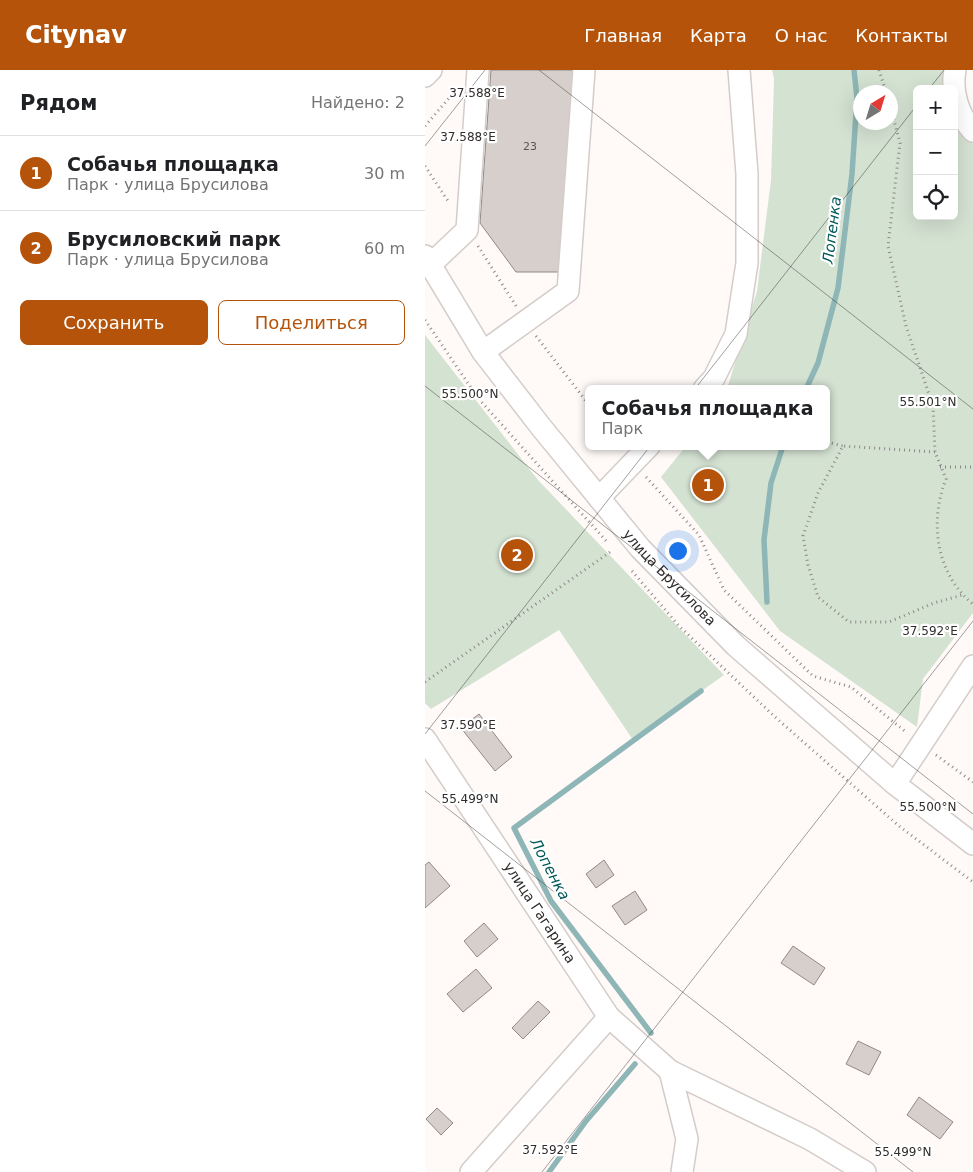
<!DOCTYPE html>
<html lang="ru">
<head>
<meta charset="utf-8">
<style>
  body { margin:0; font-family:"DejaVu Sans",sans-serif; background:#f6f6f6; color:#202124 }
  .controls { position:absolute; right:15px; top:15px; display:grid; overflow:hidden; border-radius:8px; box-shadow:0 5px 20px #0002 }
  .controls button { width:45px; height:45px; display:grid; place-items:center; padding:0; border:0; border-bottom:1px solid #e0e0e0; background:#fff; color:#202124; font:25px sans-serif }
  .compass { position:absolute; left:428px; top:15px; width:45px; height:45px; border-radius:50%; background:#fff; box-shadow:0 5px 20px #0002; rotate:38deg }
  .you { position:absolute; left:252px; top:480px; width:18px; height:18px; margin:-12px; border:4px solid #fff; border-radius:50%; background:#1a73e8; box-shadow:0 0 0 8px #1a73e833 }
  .badge { display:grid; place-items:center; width:32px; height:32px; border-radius:50%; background:#b45309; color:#fff; font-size:16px; font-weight:700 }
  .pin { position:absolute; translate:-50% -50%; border:2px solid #fff; box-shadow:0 1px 5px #0006 }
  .popup { position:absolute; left:160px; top:315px; width:245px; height:65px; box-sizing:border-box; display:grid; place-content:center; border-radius:8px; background:#fff; filter:drop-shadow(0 1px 4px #0005); font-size:16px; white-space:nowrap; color:#757577 }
  .popup b { font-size:19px; color:#202124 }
  .popup::after { content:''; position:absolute; left:50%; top:100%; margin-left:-10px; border:10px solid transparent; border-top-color:#fff }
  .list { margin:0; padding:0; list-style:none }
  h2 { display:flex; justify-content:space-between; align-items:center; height:65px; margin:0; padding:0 20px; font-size:21px }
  h2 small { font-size:16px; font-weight:400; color:#757577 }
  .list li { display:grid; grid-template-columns:32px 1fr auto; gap:15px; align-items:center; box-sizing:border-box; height:75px; padding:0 20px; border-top:1px solid #e0e0e0 }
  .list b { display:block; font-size:19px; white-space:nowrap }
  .list p { margin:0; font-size:16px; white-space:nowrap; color:#757577 }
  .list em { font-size:16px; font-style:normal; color:#757577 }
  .actions { display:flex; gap:10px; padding:15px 20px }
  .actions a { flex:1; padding:11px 0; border:1px solid #b45309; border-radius:8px; text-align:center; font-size:18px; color:#b45309 }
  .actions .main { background:#b45309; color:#fff }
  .icon { flex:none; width:28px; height:28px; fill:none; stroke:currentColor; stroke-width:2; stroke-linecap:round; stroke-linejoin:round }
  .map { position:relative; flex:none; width:548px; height:1102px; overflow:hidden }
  header { display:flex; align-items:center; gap:30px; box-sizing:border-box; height:70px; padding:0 25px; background:#b45309; color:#fff }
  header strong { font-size:24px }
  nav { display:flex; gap:28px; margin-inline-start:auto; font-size:18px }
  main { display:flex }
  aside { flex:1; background:#fff }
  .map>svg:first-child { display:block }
  .green { fill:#d4e2d2; fill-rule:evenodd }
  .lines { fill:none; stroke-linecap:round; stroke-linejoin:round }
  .stream { stroke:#8fb6b6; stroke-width:5.5 }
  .building { fill:#d7cfcb; stroke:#908985 }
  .minor-casing { stroke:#d4ccc9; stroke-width:24 }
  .path { stroke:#8d8988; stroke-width:3; stroke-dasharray:1 4; stroke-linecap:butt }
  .minor { stroke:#fff; stroke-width:21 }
  .ticks { fill:none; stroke:#2f2c2b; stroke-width:1; stroke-opacity:0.45 }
  .labels { text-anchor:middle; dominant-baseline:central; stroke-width:4.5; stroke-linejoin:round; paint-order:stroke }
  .number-label { font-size:11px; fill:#595553 }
  .street-label { font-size:14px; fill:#2f2c2b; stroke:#fff }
  .water-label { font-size:15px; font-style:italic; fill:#005859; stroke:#fff }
  .ticks-label { font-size:12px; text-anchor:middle; fill:#2f2c2b; stroke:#fff; stroke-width:4.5; stroke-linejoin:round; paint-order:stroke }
</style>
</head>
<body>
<header>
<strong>Citynav</strong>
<nav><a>Главная</a><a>Карта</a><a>О нас</a><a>Контакты</a></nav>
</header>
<main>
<aside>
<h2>Рядом<small>Найдено: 2</small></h2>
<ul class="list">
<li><span class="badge">1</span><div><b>Собачья площадка</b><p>Парк · улица Брусилова</p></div><em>30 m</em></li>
<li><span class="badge">2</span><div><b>Брусиловский парк</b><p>Парк · улица Брусилова</p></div><em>60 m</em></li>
</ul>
<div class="actions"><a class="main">Сохранить</a><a>Поделиться</a></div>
</aside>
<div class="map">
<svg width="548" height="1102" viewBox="0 0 548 1102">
  <rect width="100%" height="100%" fill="#fffaf8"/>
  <!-- green -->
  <path class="green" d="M347 0H517L522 19H492V146H529V41L548 67V543L498 609 492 657 355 561 236 407 261 376H402V319H302L332 221 346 110 349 9ZM436 22H466V52H436Z
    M0 265 113 410 299 605 208 670 134 560 6 639 0 633Z"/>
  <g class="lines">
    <!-- stream -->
    <path class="stream" d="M381 319 393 293 413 218 427 104 432 28 429 0
      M342 532 339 470 346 413 358 376
      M226 963 126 831 89 758 276 621
      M124 1102 161 1051 210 994"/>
  </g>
  <!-- building -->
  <path class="building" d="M66 0H156L139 202H91L55 153Z
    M54 644 87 687 70 701 36 658Z
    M179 790 189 805 171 818 161 804Z
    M4 792 25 816 0 838V795Z
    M210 821 222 840 200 855 187 836Z
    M59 853 73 869 52 887 39 871Z
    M368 876 400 898 389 915 356 893Z
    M51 899 67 918 38 942 22 924Z
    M113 931 125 942 98 969 87 958Z
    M433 971 456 982 444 1005 421 994Z
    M494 1027 528 1052 515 1069 482 1045Z
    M12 1038 28 1053 16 1065 1 1049Z"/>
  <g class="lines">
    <defs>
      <g id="minor">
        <path d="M530 0C526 21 533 45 548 61"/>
        <path d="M0 6 6 0"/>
        <path id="s1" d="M0 186 58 282 116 357 215 478 311 576 470 714 548 774"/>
        <path d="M5 195 42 160 53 0"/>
        <path d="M58 282 143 221 159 0"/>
        <path d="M279 319 289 308 311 264 322 193V104L314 0"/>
        <path d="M174 428 224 376"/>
        <path id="s2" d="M0 669 184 947 245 1001 385 1069 440 1102"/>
        <path d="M470 714 548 596"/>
        <path d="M245 1001 262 1069 257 1102"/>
        <path d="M46 1102 184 947"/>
      </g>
    </defs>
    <!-- minor casing -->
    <use href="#minor" class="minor-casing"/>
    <!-- path -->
    <path class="path" d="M454 0 461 22
      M466 39 475 73 463 176 481 256 508 336 510 382 521 409C504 452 511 504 548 534
      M0 56 31 20
      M0 96 23 131
      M53 176 91 236
      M0 250 53 328 183 473
      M111 266 164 335
      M402 372 418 376
      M510 382 418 376 393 423 378 466 383 495 393 527 424 552H464L509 533 537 525
      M515 397H548
      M221 407 274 465 299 520 388 606 426 617 482 663
      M207 501 254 556 350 647 474 756 548 812
      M0 612 188 480
      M511 685 548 712"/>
    <!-- minor -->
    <use href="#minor" class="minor"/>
  </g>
  <!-- ticks -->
  <path class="ticks" d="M114 0 548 339M504 19 519 0M0 76 60 0M0 316 548 744M0 664 492 35M0 721 488 1102M117 1102 548 551"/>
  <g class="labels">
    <!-- number labels -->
    <g class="number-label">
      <text x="105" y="76">23</text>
    </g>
    <!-- street labels -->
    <g class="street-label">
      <text stroke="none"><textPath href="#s1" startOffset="405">улица Брусилова</textPath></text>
      <text stroke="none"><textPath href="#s2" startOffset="208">улица Гагарина</textPath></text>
    </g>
    <!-- water labels -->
    <g class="water-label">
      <text transform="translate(407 160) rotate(-83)">Лопенка</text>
      <text transform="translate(125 799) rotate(62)">Лопенка</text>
    </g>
  </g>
  <g class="ticks-label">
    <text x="52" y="27">37.588°E</text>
    <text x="43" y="71">37.588°E</text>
    <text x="45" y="328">55.500°N</text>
    <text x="503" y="336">55.501°N</text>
    <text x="505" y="565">37.592°E</text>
    <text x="43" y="659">37.590°E</text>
    <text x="45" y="733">55.499°N</text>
    <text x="503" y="741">55.500°N</text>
    <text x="125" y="1084">37.592°E</text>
    <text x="478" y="1086">55.499°N</text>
  </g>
</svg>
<div class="controls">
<button>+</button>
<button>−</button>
<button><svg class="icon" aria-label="locate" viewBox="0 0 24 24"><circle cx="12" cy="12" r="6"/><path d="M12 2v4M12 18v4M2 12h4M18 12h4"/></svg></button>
</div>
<svg class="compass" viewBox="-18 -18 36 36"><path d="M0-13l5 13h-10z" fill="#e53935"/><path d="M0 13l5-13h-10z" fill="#757577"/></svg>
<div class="you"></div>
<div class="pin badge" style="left:283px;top:415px">1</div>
<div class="popup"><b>Собачья площадка</b>Парк</div>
<div class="pin badge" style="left:92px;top:485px">2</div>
</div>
</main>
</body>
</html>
